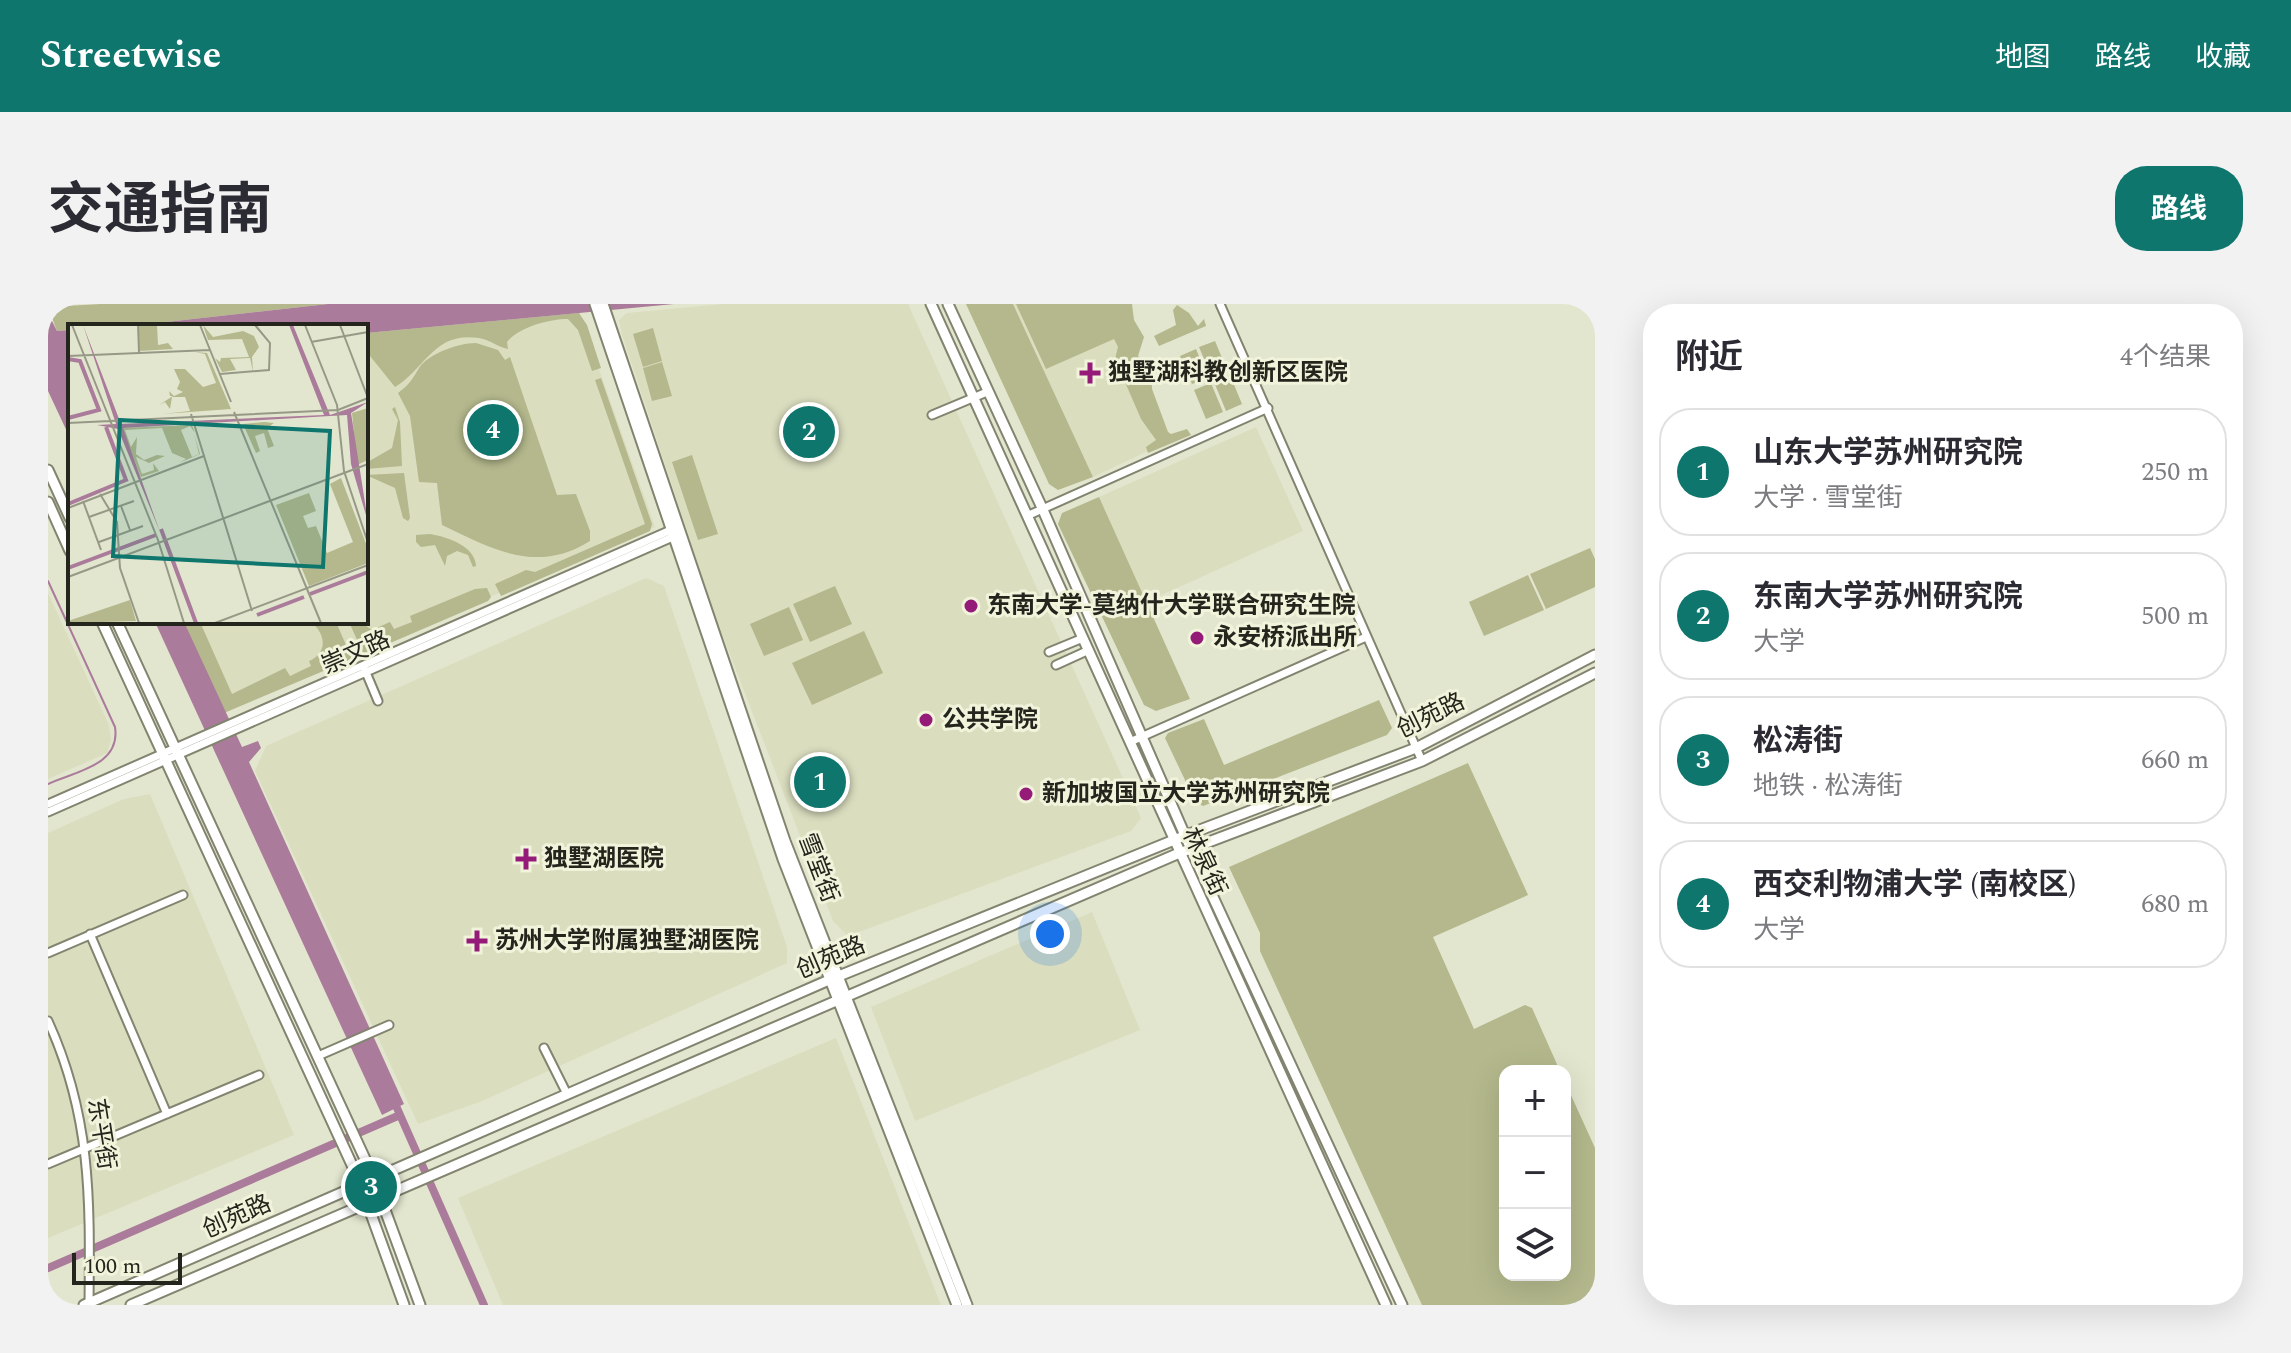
<!DOCTYPE html>
<html lang="zh">
<head>
<meta charset="utf-8">
<style>
  body { margin:0; font-family:Spectral,"Noto Sans SC",serif; background:#f2f2f3; color:#2b2b33 }
  .controls { position:absolute; right:24px; bottom:24px; display:grid; overflow:hidden; border-radius:16px; box-shadow:0 8px 32px #0002 }
  .controls button { width:72px; height:72px; display:grid; place-items:center; padding:0; border:0; border-bottom:2px solid #e1e1e2; background:#fff; color:#2b2b33; font:40px sans-serif }
  .scale { position:absolute; left:24px; bottom:20px; width:110px; box-sizing:border-box; padding-left:8px; border:4px solid #24251c; border-top:0; font-size:22px; line-height:28px; white-space:nowrap; color:#24251c; -webkit-text-stroke:6px #f1f3db; paint-order:stroke }
  .you { position:absolute; left:1002px; top:630px; width:28px; height:28px; margin:-20px; border:6px solid #fff; border-radius:50%; background:#1a73e8; box-shadow:0 0 0 12px #1a73e833 }
  .badge { display:grid; place-items:center; width:52px; height:52px; border-radius:50%; background:#0f766e; color:#fff; font-size:26px; font-weight:700 }
  .pin { position:absolute; translate:-50% -50%; border:4px solid #fff; box-shadow:0 2px 8px #0006 }
  .list { margin:0; padding:0; list-style:none }
  h2 { display:flex; justify-content:space-between; align-items:center; height:104px; margin:0; padding:0 32px; font-size:34px }
  h2 small { font-size:26px; font-weight:400; color:#7c7c81 }
  .list li { display:grid; grid-template-columns:52px 1fr auto; gap:24px; align-items:center; box-sizing:border-box; height:128px; margin:0 16px 16px; padding:0 16px; border:2px solid #e1e1e2; border-radius:32px }
  .list b { display:block; font-size:30px; white-space:nowrap }
  .list p { margin:0; font-size:26px; white-space:nowrap; color:#7c7c81 }
  .list em { font-size:26px; font-style:normal; color:#7c7c81 }
  .icon { flex:none; width:44px; height:44px; fill:none; stroke:currentColor; stroke-width:2; stroke-linecap:round; stroke-linejoin:round }
  .map { position:relative; flex:none; width:1547px; height:1001px; overflow:hidden; border-radius:32px }
  header { display:flex; align-items:center; gap:48px; box-sizing:border-box; height:112px; padding:0 40px; background:#0f766e; color:#fff }
  header strong { font-size:38px }
  nav { display:flex; gap:44px; margin-inline-start:auto; font-size:28px }
  .intro { display:flex; align-items:center; justify-content:space-between; box-sizing:border-box; height:192px; padding:0 48px }
  h1 { margin:0; font-size:56px }
  .button { padding:20px 36px; border-radius:32px; background:#0f766e; color:#fff; font-size:28px; font-weight:700 }
  main { display:flex; gap:48px; padding:0 48px }
  aside { flex:1; background:#fff; border-radius:32px; box-shadow:0 8px 32px #0002 }
  .map>svg:first-child { display:block }
  .built { fill:#daddbe }
  .green { fill:#b4b88c }
  .water { fill:#aa7b9a }
  .lines { fill:none; stroke-linecap:round; stroke-linejoin:round }
  .stream { stroke:#aa7b9a; stroke-width:2 }
  .canal { stroke:#aa7b9a; stroke-width:8 }
  .minor-casing { stroke:#82846f; stroke-width:11 }
  .major-casing { stroke:#82846f; stroke-width:13 }
  .minor { stroke:#fff; stroke-width:7 }
  .major { stroke:#fff; stroke-width:9 }
  .poi-dot { fill:#941b77; stroke:#f1f3db; stroke-width:3 }
  .labels { text-anchor:middle; dominant-baseline:central; stroke-width:6; stroke-linejoin:round; paint-order:stroke }
  .poi-label { font-size:24px; font-weight:bold; fill:#24251c; stroke:#f1f3db; text-anchor:start }
  .street-label { font-size:24px; fill:#24251c; stroke:#f1f3db }
  .inset-river { fill:none; stroke:#aa7b9a; stroke-width:4 }
  .inset-road { fill:none; stroke:#979987; stroke-width:2 }
  .view { fill:#0f766e; fill-opacity:0.15; stroke:#0f766e; stroke-width:4 }
  .inset-edge { fill:none; stroke:#24251c; stroke-width:4 }
</style>
</head>
<body>
<header>
<strong>Streetwise</strong>
<nav><a>地图</a><a>路线</a><a>收藏</a></nav>
</header>
<div class="intro"><h1>交通指南</h1><a class="button">路线</a></div>
<main>
<div class="map">
<svg width="1547" height="1001" viewBox="0 0 1547 1001">
  <rect width="100%" height="100%" fill="#e3e6ce"/>
  <!-- built -->
  <path class="built" d="M675 0H860L1093 514 1083 527 800 632 785 617 669 317 574 31 571 16 579 9Z
    M965 0H1054L1119 138 1045 173Z
    M531 9 607 223 185 401 147 318H318V29Z
    M1208 123 1255 227 1098 298 1051 193Z
    M598 274 616 282 739 643V659L434 797 370 820 207 467 218 442Z
    M0 289 61 421 63 436 59 449 0 475Z
    M102 490 246 831 0 934V529L76 495Z
    M1044 608 1092 726 867 817 823 703Z
    M788 734 893 1001H455L410 894Z"/>
  <!-- green -->
  <path class="green" d="M53 0H280L82 22H22V26L9 27 0 3Z
    M918 0H965L1045 173 1010 186 1001 180Z
    M968 0H1084L1086 16 1096 33 1090 52 1103 63 1104 85 1120 128 1123 130 1139 125 1143 131 1100 149 1098 143 1108 136 1093 115 1067 55 1070 43 1066 35 998 65Z
    M1129 1 1141 9 1150 22 1156 15 1158 22 1111 42 1106 32 1128 21 1125 6Z
    M531 9 539 21 553 64 544 67 530 26 520 15C501 15 471 23 459 38L460 45C450 43 442 36 431 34 386 27 378 64 347 83L318 47V29Z
    M605 24 614 57 595 63 585 30Z
    M1167 37 1179 66 1163 72 1151 43Z
    M428 39 450 46 457 56 462 53 509 191 528 190 542 227V237C489 270 446 246 394 221L389 179 371 178 362 112 350 89C361 81 364 76 371 64 380 50 410 39 428 39Z
    M1148 45 1160 74 1144 80 1132 52Z
    M614 58 624 92 604 97 595 64Z
    M1182 71 1194 100 1178 107 1166 78Z
    M553 74 604 220 602 227 453 292 447 280 478 266 487 268 597 220 547 76Z
    M1163 79 1175 108 1158 115 1146 86Z
    M347 103 352 118 354 162 318 165V159L344 144 350 116 344 105Z
    M644 151 670 230 650 236 624 158Z
    M356 169 362 214 360 217 355 214 347 184 318 171Z
    M1051 193 1142 395 1108 407 1096 401 1010 220 1014 209Z
    M382 230C400 233 427 242 428 262L425 263 420 251 409 247 399 252 397 262 387 241 373 243 368 238V231Z
    M1542 244 1547 255V283L1498 305 1482 270Z
    M1480 271 1496 306 1436 332 1421 298Z
    M787 282 804 320 762 338 745 300Z
    M439 284 443 293 440 297 319 349H315L301 318H312L324 326 342 318 346 325 364 318 362 312 427 285Z
    M741 303 755 336 716 352 702 320Z
    M135 318H152L184 390 237 364 242 372 263 362 261 357C280 349 278 330 263 318H288L304 355 176 409Z
    M816 327 835 369 764 401 744 359Z
    M1331 396 1344 424 1339 431 1155 502 1147 497 1117 434 1120 429 1156 415 1176 461Z
    M1420 459 1480 591 1385 633 1426 725 1477 701 1484 704 1512 767H1457V971H1517V778L1547 844V1001H1374L1212 647V629L1181 563Z"/>
  <!-- water -->
  <path class="water" d="M280 0H626L318 29V22H82Z
    M0 9 9 27 22 26V57L18 59 22 69V134L0 87Z
    M107 318H136L194 443 210 437 213 444 201 458 356 800 334 811Z"/>
  <g class="lines">
    <!-- stream -->
    <path class="stream" d="M0 277 67 423C73 461 29 467 0 480"/>
    <!-- canal -->
    <path class="canal" d="M345 795 436 1001
      M0 964 352 811"/>
    <defs>
      <path id="minor" d="M1172 0 1374 457
        M884 111 939 88
        M981 211 1220 104
        M1001 348 1035 334
        M1008 361 1041 346
        M317 366 330 397
        M1082 438 1318 333
        M0 500 625 225
        M0 508 627 232
        M42 630 119 810
        M0 649 135 591
        M0 717C44 813 42 898 41 1001
        M496 744 519 790
        M270 752 341 721
        M0 860 211 771"/>
      <path id="major" d="M547 0 735 555 909 1001
        M555 0 737 537 919 1001
        M883 0 1338 1001
        M900 0 995 206 1146 552 1354 1001
        M0 166 22 214
        M0 198 22 247
        M54 318 310 874 356 1001
        M69 318 323 868 372 1001
        M36 1001 781 676 1136 532 1368 444 1547 351
        M83 1001 1129 550 1374 457 1547 369"/>
    </defs>
    <!-- minor casing -->
    <use href="#minor" class="minor-casing"/>
    <!-- major casing -->
    <use href="#major" class="major-casing"/>
    <!-- minor -->
    <use href="#minor" class="minor"/>
    <!-- major -->
    <use href="#major" class="major"/>
  </g>
  <!-- markers -->
  <g class="poi-dot">
    <path d="M1038 57h8v8h8v8h-8v8h-8v-8h-8v-8h8z"/>
    <circle cx="923" cy="302" r="8"/>
    <circle cx="1149" cy="334" r="8"/>
    <circle cx="878" cy="416" r="8"/>
    <circle cx="978" cy="490" r="8"/>
    <path d="M474 543h8v8h8v8h-8v8h-8v-8h-8v-8h8z"/>
    <path d="M425 625h8v8h8v8h-8v8h-8v-8h-8v-8h8z"/>
  </g>
  <g class="labels">
    <!-- poi labels -->
    <g class="poi-label">
      <text x="1060" y="69">独墅湖科教创新区医院</text>
      <text x="939" y="302">东南大学-莫纳什大学联合研究生院</text>
      <text x="1165" y="334">永安桥派出所</text>
      <text x="894" y="416">公共学院</text>
      <text x="994" y="490">新加坡国立大学苏州研究院</text>
      <text x="496" y="555">独墅湖医院</text>
      <text x="447" y="637">苏州大学附属独墅湖医院</text>
    </g>
    <!-- street labels -->
    <g class="street-label">
      <text transform="translate(308 349) rotate(-24)">崇文路</text>
      <text transform="translate(1383 412) rotate(-26)">创苑路</text>
      <text transform="translate(1156 558) rotate(65)">林泉街</text>
      <text transform="translate(770 564) rotate(69)">雪堂街</text>
      <text transform="translate(783 654) rotate(-23)">创苑路</text>
      <text transform="translate(53 830) rotate(81)">东平街</text>
      <text transform="translate(189 913) rotate(-24)">创苑路</text>
    </g>
  </g>
  <!-- overview -->
  <g transform="translate(20 20)">
    <rect width="300" height="300" fill="#e3e6ce"/>
    <path d="M89 1 90 21 100 19 105 25 71 27 70 2ZM135 1 145 13 175 7 186 12 191 23 184 33 185 48 182 34 162 35 168 46 154 48 147 34 152 38 153 34 181 33 174 15 140 16ZM127 28 139 29 163 85 94 90 122 87 117 73H104L102 85 97 78 91 81 105 72H102L101 67 106 72 115 68 109 65 112 58 106 45H117L135 63 148 59 137 30ZM300 84V136L289 141 284 89ZM196 98 206 99 199 104 206 122 200 124 196 109 187 112 192 127 188 129 175 100ZM124 101 127 109 122 102 113 106 124 133 131 130 126 110 132 130 111 139 118 135 104 129 94 104 57 106 63 123 69 113 68 130 76 136 89 131 97 132 81 139 68 133 74 150 86 146 85 139 91 147 73 153 54 104ZM273 154 300 225V239L241 262 208 181 241 169 248 187 235 192 240 204 248 202 259 229 285 218 262 160ZM62 276 68 297 0 299V297Z" fill="#b4b88c"/>
    <path d="M15 1 53 100 256 91 221 1H225L262 91 300 78 283 89 300 198 283 140 279 91 55 104 92 208 50 105 29 101 48 100Z" fill="#aa7b9a"/>
    <path class="inset-river" d="M0 35 12 37 31 86 0 94M0 180 58 156 38 103M93 205 128 299M0 244 88 211M242 270 300 248M189 291 236 273"/>
    <path class="inset-road" d="M4 1 90 216 116 299M15 1H51M70 1 71 28M132 1 163 78M237 1 269 81 276 147 300 219M272 1 300 74M243 18 300 8M0 32 142 26M152 50 201 46 202 19 187 1M166 88 253 299M123 90 184 287M0 99 270 86 300 74M32 170 49 198 52 244 71 299M15 177 33 226M53 182 62 206M0 184 136 132M21 193 66 177M31 218 75 202M0 253 300 140M147 299 300 241"/>
    <path class="view" d="M52 96 262 107 255 243 45 232Z"/>
    <rect width="300" height="300" class="inset-edge"/>
  </g>
</svg>
<div class="controls">
<button>+</button>
<button>−</button>
<button><svg class="icon" aria-label="layers" viewBox="0 0 24 24"><path d="M12 4l9 5-9 5-9-5zM3 14l9 5 9-5"/></svg></button>
</div>
<div class="scale">100 m</div>
<div class="you"></div>
<div class="pin badge" style="left:772px;top:478px">1</div>
<div class="pin badge" style="left:761px;top:128px">2</div>
<div class="pin badge" style="left:323px;top:883px">3</div>
<div class="pin badge" style="left:445px;top:126px">4</div>
</div>
<aside>
<h2>附近<small>4个结果</small></h2>
<ul class="list">
<li><span class="badge">1</span><div><b>山东大学苏州研究院</b><p>大学 · 雪堂街</p></div><em>250 m</em></li>
<li><span class="badge">2</span><div><b>东南大学苏州研究院</b><p>大学</p></div><em>500 m</em></li>
<li><span class="badge">3</span><div><b>松涛街</b><p>地铁 · 松涛街</p></div><em>660 m</em></li>
<li><span class="badge">4</span><div><b>西交利物浦大学 (南校区)</b><p>大学</p></div><em>680 m</em></li>
</ul>
</aside>
</main>
</body>
</html>
